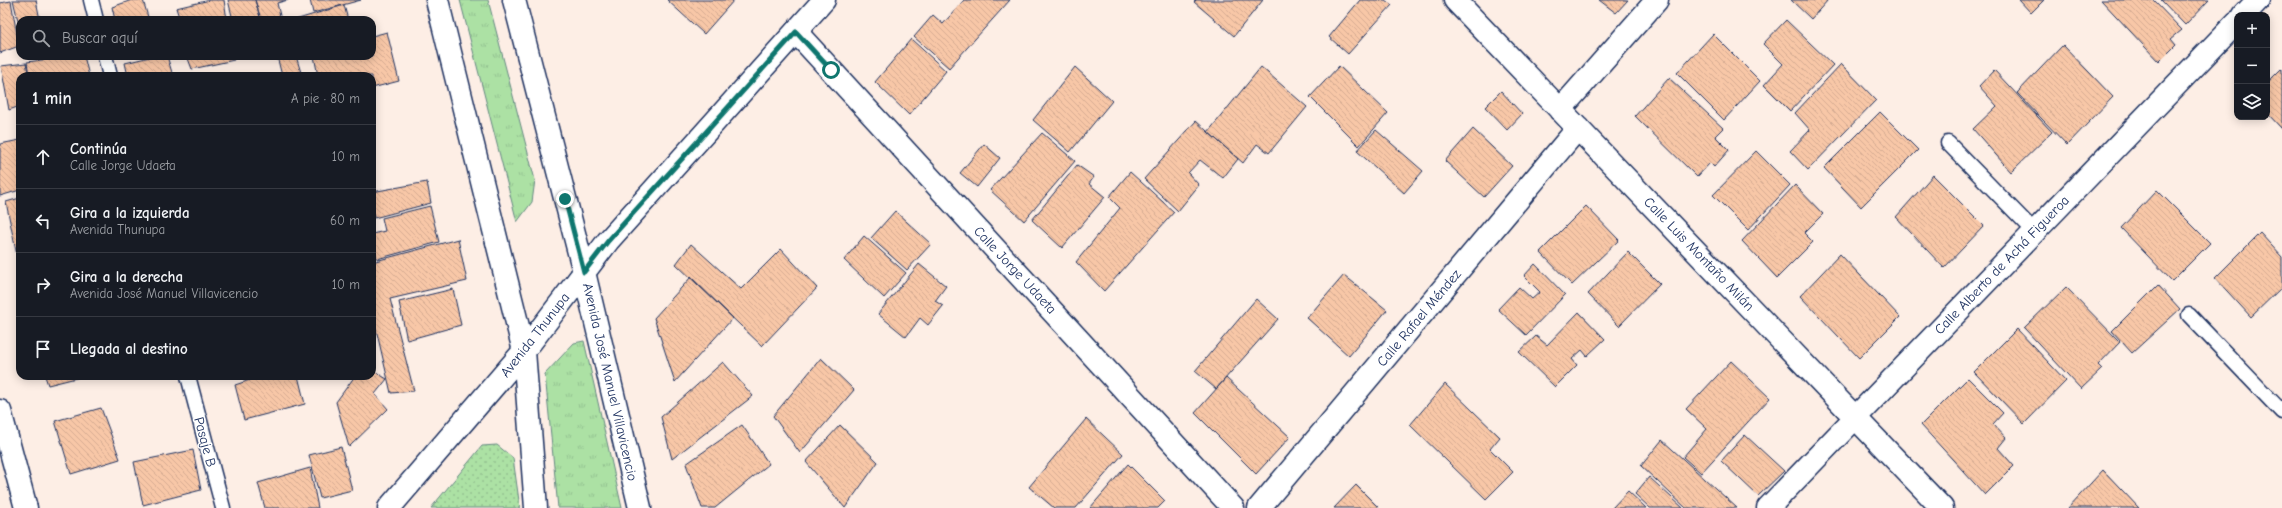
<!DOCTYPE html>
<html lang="es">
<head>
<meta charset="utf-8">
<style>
  body { margin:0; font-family:"Comic Neue",sans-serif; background:#20242c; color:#f1f3f6 }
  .controls { position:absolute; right:12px; top:12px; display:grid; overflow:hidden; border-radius:8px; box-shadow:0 2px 10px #0003 }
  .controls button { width:36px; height:36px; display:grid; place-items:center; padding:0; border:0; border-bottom:1px solid #363941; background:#171b24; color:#f1f3f6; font:20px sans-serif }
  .stop { position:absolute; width:12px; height:12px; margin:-9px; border:3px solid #0f766e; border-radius:50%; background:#fff }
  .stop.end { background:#0f766e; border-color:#fff; box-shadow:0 1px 4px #0008 }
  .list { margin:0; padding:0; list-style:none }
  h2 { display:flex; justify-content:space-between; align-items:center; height:52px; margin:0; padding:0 16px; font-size:17px }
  h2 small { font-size:13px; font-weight:400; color:#9ea1a6 }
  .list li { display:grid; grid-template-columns:26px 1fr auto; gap:12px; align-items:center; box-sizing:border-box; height:64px; padding:0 16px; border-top:1px solid #363941 }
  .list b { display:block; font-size:15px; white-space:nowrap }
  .list p { margin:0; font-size:13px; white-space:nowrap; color:#9ea1a6 }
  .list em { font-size:13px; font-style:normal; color:#9ea1a6 }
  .icon { flex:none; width:22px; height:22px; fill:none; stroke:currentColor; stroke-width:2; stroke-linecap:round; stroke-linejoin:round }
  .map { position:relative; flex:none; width:2282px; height:508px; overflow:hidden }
  .search { position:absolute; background:#171b24; box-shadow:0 2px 10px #0003; left:16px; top:16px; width:360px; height:44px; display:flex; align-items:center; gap:10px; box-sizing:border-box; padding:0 14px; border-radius:12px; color:#9ea1a6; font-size:15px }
  .panel { position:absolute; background:#171b24; box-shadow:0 2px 10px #0003; left:16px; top:72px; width:360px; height:308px; border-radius:12px }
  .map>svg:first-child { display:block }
  .grass { fill:url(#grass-dots); stroke:#648881 }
  .park { fill:url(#park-tufts); stroke:#648881 }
  .building { fill:url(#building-back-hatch); stroke:#1b2f5e }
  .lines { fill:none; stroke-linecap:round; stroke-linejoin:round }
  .service-casing { stroke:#1b2f5e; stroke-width:17 }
  .minor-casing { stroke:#1b2f5e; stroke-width:25 }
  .tertiary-casing { stroke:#1b2f5e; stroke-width:25 }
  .secondary-casing { stroke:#1b2f5e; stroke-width:25 }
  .service { stroke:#fff; stroke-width:14 }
  .minor { stroke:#fff; stroke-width:22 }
  .tertiary { stroke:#fff; stroke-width:22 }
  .secondary { stroke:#fff; stroke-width:22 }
  .route { stroke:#0f766e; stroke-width:5 }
  .labels { text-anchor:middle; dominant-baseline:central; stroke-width:3; stroke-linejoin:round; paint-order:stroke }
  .street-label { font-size:14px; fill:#1b2f5e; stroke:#fff }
</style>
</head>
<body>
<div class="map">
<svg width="2282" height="508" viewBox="0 0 2282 508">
  <defs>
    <pattern id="grass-dots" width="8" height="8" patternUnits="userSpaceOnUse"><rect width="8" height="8" fill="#ace1a4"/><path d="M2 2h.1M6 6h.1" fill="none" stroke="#93c190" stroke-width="1.8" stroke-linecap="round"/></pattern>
    <pattern id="park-tufts" width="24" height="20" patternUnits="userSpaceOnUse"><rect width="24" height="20" fill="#ace1a4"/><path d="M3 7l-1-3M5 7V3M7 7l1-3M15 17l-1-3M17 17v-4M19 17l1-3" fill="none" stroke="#93c190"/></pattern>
    <pattern id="building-back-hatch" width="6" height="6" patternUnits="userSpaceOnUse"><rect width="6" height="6" fill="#f8c7a7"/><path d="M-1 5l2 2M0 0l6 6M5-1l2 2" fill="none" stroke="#d4ab92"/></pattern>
  </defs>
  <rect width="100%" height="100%" fill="#fdeee5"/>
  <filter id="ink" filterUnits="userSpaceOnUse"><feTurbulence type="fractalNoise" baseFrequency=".025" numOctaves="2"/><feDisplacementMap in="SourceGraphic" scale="8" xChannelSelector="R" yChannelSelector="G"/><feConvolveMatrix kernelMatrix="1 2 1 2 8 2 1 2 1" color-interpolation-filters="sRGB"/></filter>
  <g filter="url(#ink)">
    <!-- grass -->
    <path class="grass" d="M497 445 513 458 520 508H431L482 446Z"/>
    <!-- park -->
    <path class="park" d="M460 0H488L535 180 532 202 517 222Z
      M584 341 622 508H558L545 374 574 343Z"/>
    <!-- building -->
    <path class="building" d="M13 0H36L40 20H20V29Z
      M132 0H143L148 17 135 20H115L112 7Z
      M210 0H224L227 20H180L176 8Z
      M228 0H255L261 20H233Z
      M255 0H288L277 3 281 20H261Z
      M310 0H361L313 13Z
      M667 0H734L704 34Z
      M964 0H1010L949 68 914 37 933 15 943 24Z
      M1196 0H1263L1234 36 1194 2Z
      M1360 0H1385L1392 5 1348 54 1329 37Z
      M1599 0H1628L1616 13Z
      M1791 0H1828L1811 19Z
      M2019 0H2044L2031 13Z
      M2101 0H2153L2182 30 2171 39 2176 45 2159 62Z
      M2161 0H2209L2185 25Z
      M11 1 19 46 0 53V3Z
      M344 5 348 20H295Z
      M1786 20 1833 65 1790 111 1764 85 1783 64 1763 44Z
      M387 32 399 81 372 88V76H318L314 56H372V36Z
      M1713 34 1760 81 1724 120 1677 73Z
      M911 39 946 71 909 115 875 82Z
      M2063 45 2113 97 2067 145 2017 93Z
      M71 56H84L89 76H29L27 62Z
      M154 56H167L173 76H128L125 63Z
      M187 56H233L234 60 192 69Z
      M277 56H296L302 76H282Z
      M26 63 29 76H20V106L9 110 1 66Z
      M1841 64 1876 100 1808 170 1790 151 1810 130 1795 113Z
      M1339 66 1388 113 1359 146 1310 97Z
      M1075 67 1112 101 1070 152 1033 120Z
      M1261 67 1307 107 1269 153 1257 144 1243 163 1208 132Z
      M2282 68V129L2267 113V83Z
      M1994 70 2052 132 2011 172 1973 129 1997 106 1979 86Z
      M1669 78 1723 128 1715 136 1729 150 1714 167 1710 163 1697 177 1635 116Z
      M1501 91 1522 114 1507 130 1485 107Z
      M1880 112 1918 150 1861 207 1824 168Z
      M1196 121 1238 159 1223 178 1200 160 1188 173 1199 185 1178 211 1144 179Z
      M1473 129 1512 166 1484 197 1445 161Z
      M1376 130 1423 171 1404 193 1357 151Z
      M1042 133 1075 161 1024 221 990 190Z
      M20 140V190L0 196V144Z
      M984 144 1000 158 977 187 960 173Z
      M1756 151 1790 185 1748 230 1713 195Z
      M1077 165 1094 177 1089 184 1105 197 1062 248 1032 220Z
      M1130 172 1174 212 1104 291 1076 262 1120 208 1109 197Z
      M1933 175 1984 226 1944 268 1896 217Z
      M427 182 431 203 374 218 372 192Z
      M1795 185 1823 214 1804 233 1813 242 1777 278 1742 241Z
      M2157 190 2210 243 2172 281 2121 228Z
      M20 198V255L17 256 6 202Z
      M430 206 439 242 377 259 372 234 385 231 382 218Z
      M1586 206 1619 240 1572 285 1540 252Z
      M895 211 931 244 907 270 871 238Z
      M2260 233 2282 257V287L2251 317 2215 278Z
      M864 236 906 273 884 298 844 260Z
      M458 239 467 281 390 299 414 391 391 393 372 312V262Z
      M691 244 741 289 781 249 817 288 762 346 676 264Z
      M1628 252 1660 284 1619 326 1588 294Z
      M1840 254 1900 317 1859 358 1800 296Z
      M919 264 946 286 935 301 943 306 928 325 920 318 906 337 878 314Z
      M1535 264 1565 295 1526 335 1498 309 1519 287 1532 299 1540 292 1524 276Z
      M1344 275 1387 310 1349 356 1307 318Z
      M691 277 733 318 675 382 654 318Z
      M2158 285 2180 309 2132 353 2112 331Z
      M2066 287 2120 342 2098 365 2102 369 2081 389 2024 328Z
      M453 289 461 325 407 340 399 302Z
      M1256 299 1278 319 1216 389 1195 371Z
      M1579 312 1605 339 1587 356 1582 350 1572 359 1577 365 1555 387 1519 352 1536 336 1547 345Z
      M2017 329 2066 381 2024 424 1974 372Z
      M821 358 854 390 800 453 773 416Z
      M1731 361 1770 398 1701 473 1683 457 1707 429 1686 409Z
      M723 362 753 396 672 459 661 417Z
      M372 370 387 379 375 394 388 409 349 447 336 402 355 376H372Z
      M45 376H84L48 385Z
      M256 376H298L305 404 244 420 235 385 256 378Z
      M1226 378 1290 437 1256 474 1195 413Z
      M1968 378 2003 413 1993 424 2006 438 1998 448 2014 466 1985 495 1921 425Z
      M1445 384 1500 437 1490 449 1513 472 1486 499 1410 425Z
      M101 408 120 459 71 474 55 421Z
      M1086 419 1123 454 1076 508H1054L1029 487Z
      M742 425 769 464 715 508H702L686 464Z
      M840 425 878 462 845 508 806 462Z
      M1745 435 1784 471 1758 496 1721 461Z
      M1662 440 1737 508H1686L1641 466Z
      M341 447 352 490 320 498 309 455Z
      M193 450 201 490 143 505 134 462Z
      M1128 464 1165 501 1158 508H1090Z
      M310 468 318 508H265L258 483Z
      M2103 470 2139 508H2068Z
      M1649 477 1683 508H1650L1635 494Z
      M1356 485 1379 508H1334Z
      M1628 491 1646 508H1612Z"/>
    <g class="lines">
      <defs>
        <path id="service" d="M91 0 96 20
          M105 56 110 76
          M1948 143 2035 232
          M2189 315 2282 412
          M188 376 223 508"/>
        <path id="minor" d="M1455 0 1942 508
          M2244 15 2258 0
          M796 32 1233 508
          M1560 110 1657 0
          M0 411 26 508
          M1259 508 1578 128
          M1768 508 2237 22"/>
        <path id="tertiary" d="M389 508 524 351 608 241 824 0"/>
        <path id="secondary" d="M437 0 524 351 536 508
          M514 0 584 272 640 508"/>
      </defs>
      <!-- service casing -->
      <use href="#service" class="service-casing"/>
      <!-- minor casing -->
      <use href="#minor" class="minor-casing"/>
      <!-- tertiary casing -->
      <use href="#tertiary" class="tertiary-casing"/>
      <!-- secondary casing -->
      <use href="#secondary" class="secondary-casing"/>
      <!-- service -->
      <use href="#service" class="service"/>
      <!-- minor -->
      <use href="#minor" class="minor"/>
      <!-- tertiary -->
      <use href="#tertiary" class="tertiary"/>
      <!-- secondary -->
      <use href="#secondary" class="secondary"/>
    </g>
  </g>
  <g class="lines" filter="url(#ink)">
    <!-- route -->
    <path class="route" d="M565 199 584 272 608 241 796 32 831 70"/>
  </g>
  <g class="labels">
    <!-- street labels -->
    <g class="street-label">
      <text transform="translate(1699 254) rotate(46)">Calle Luis Montaño Milán</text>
      <text transform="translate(2002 265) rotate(-46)">Calle Alberto de Achá Figueroa</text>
      <text transform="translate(1015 270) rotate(47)">Calle Jorge Udaeta</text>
      <text transform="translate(1419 318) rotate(-50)">Calle Rafael Méndez</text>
      <text transform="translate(535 335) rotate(-52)">Avenida Thunupa</text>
      <text transform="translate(610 382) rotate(77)">Avenida José Manuel Villavicencio</text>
      <text transform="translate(205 442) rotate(75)">Pasaje B</text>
    </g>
  </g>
</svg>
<div class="controls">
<button>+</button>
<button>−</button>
<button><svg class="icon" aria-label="layers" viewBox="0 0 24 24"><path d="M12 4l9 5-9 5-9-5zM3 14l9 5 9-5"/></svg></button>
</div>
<div class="stop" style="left:831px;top:70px"></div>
<div class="stop end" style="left:565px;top:199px"></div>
<div class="search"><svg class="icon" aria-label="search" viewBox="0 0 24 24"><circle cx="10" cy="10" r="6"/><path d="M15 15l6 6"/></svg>Buscar aquí</div>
<section class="panel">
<h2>1 min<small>A pie · 80 m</small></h2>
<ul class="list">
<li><svg class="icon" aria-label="ahead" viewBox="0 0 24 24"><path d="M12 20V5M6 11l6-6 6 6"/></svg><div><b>Continúa</b><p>Calle Jorge Udaeta</p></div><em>10 m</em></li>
<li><svg class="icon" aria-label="left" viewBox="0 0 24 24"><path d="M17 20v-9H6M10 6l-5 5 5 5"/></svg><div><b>Gira a la izquierda</b><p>Avenida Thunupa</p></div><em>60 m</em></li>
<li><svg class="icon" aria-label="right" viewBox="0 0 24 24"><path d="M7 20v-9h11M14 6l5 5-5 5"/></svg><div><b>Gira a la derecha</b><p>Avenida José Manuel Villavicencio</p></div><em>10 m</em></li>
<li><svg class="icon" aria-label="arrive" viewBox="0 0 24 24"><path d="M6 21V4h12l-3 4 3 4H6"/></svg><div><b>Llegada al destino</b></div></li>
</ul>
</section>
</div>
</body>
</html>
